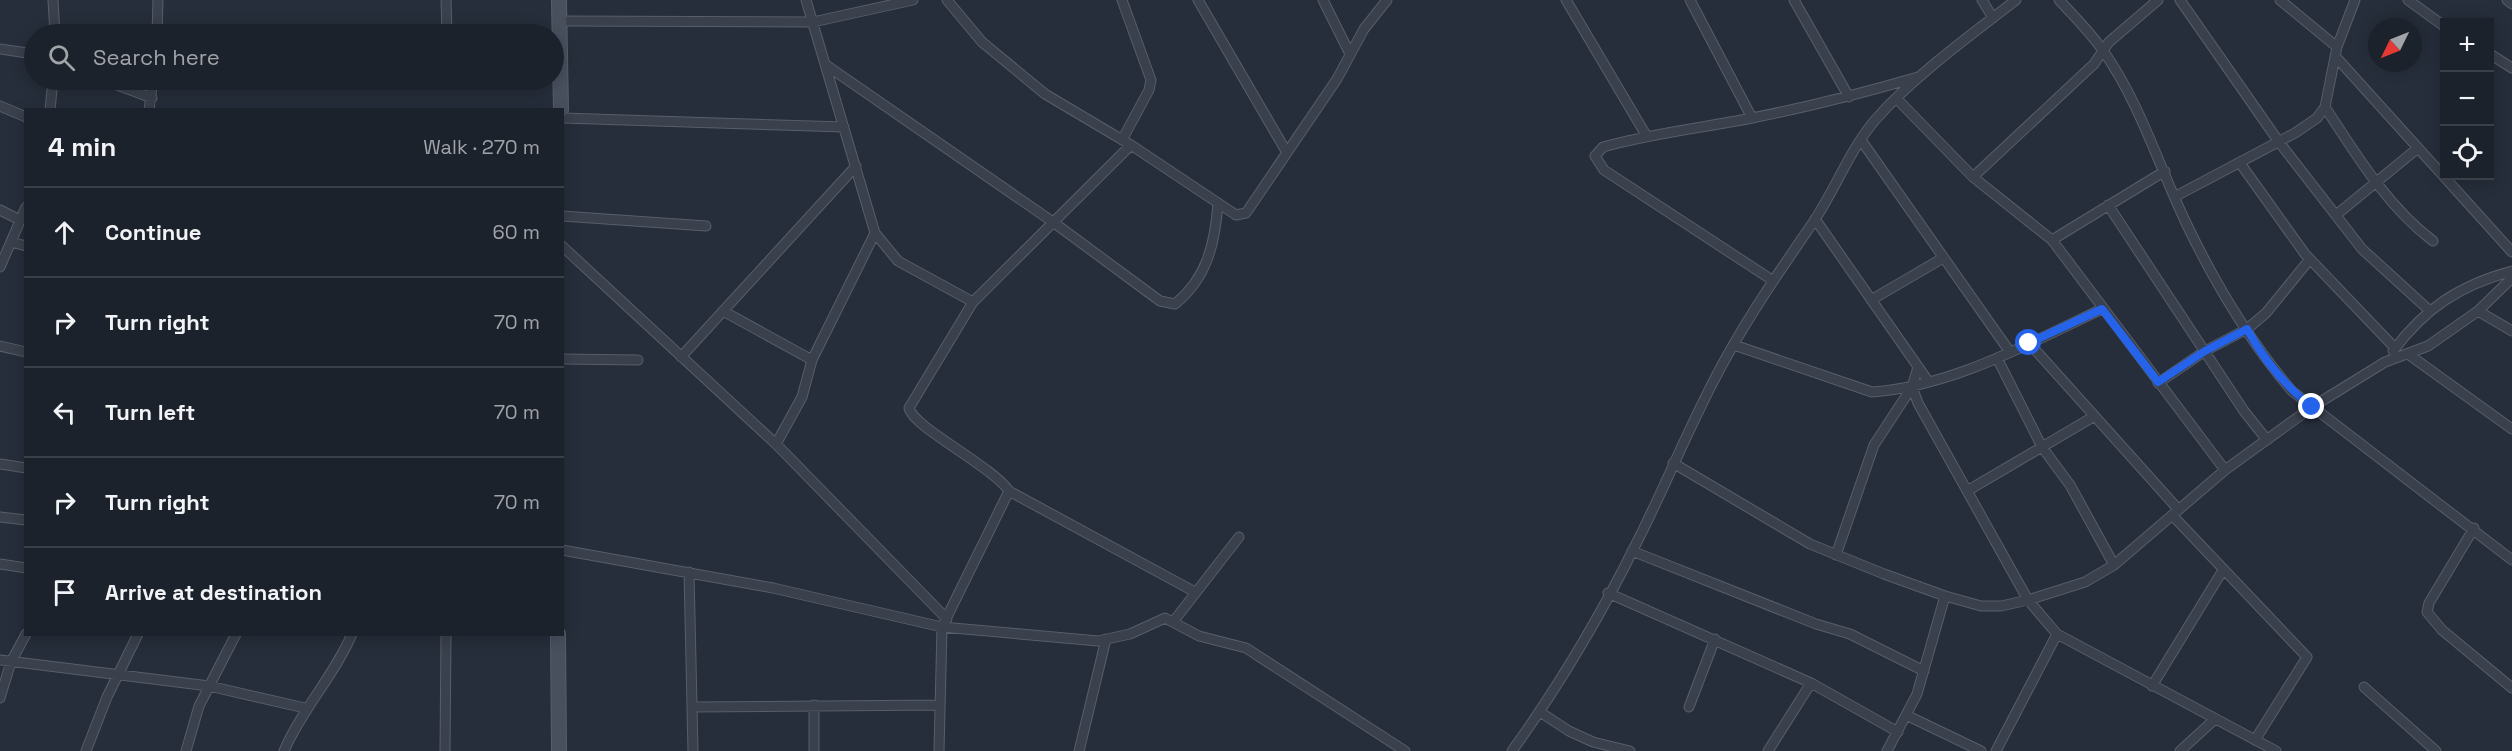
<!DOCTYPE html>
<html lang="en">
<head>
<meta charset="utf-8">
<style>
  body { margin:0; font-family:"Space Grotesk",sans-serif; background:#252a34; color:#f1f3f6 }
  .controls { position:absolute; right:18px; top:18px; display:grid; overflow:hidden; border-radius:0px; box-shadow:0 3px 15px #0003 }
  .controls button { width:54px; height:54px; display:grid; place-items:center; padding:0; border:0; border-bottom:2px solid #3a3f48; background:#1c222c; color:#f1f3f6; font:30px sans-serif }
  .compass { position:absolute; left:2368px; top:18px; width:54px; height:54px; border-radius:50%; background:#1c222c; box-shadow:0 3px 15px #0003; rotate:227deg }
  .stop { position:absolute; width:18px; height:18px; margin:-14px; border:4px solid #2563eb; border-radius:50%; background:#fff }
  .stop.end { background:#2563eb; border-color:#fff; box-shadow:0 2px 6px #0008 }
  .list { margin:0; padding:0; list-style:none }
  h2 { display:flex; justify-content:space-between; align-items:center; height:78px; margin:0; padding:0 24px; font-size:26px }
  h2 small { font-size:20px; font-weight:400; color:#a0a4a9 }
  .list li { display:grid; grid-template-columns:39px 1fr auto; gap:18px; align-items:center; box-sizing:border-box; height:90px; padding:0 24px; border-top:2px solid #3a3f48 }
  .list b { display:block; font-size:22px; white-space:nowrap }
  .list em { font-size:20px; font-style:normal; color:#a0a4a9 }
  .icon { flex:none; width:33px; height:33px; fill:none; stroke:currentColor; stroke-width:2; stroke-linecap:round; stroke-linejoin:round }
  .map { position:relative; flex:none; width:2512px; height:751px; overflow:hidden }
  .search { position:absolute; background:#1c222c; box-shadow:0 3px 15px #0003; left:24px; top:24px; width:540px; height:66px; display:flex; align-items:center; gap:15px; box-sizing:border-box; padding:0 21px; border-radius:33px; color:#a0a4a9; font-size:22px }
  .panel { position:absolute; background:#1c222c; box-shadow:0 3px 15px #0003; left:24px; top:108px; width:540px; height:528px; border-radius:0px }
  .map>svg:first-child { display:block }
  .lines { fill:none; stroke-linecap:round; stroke-linejoin:round }
  .street-casing { stroke:#585e6a; stroke-width:11 }
  .secondary-casing { stroke:#585e6a; stroke-width:16 }
  .street { stroke:#3a404c; stroke-width:9 }
  .secondary { stroke:#48505e; stroke-width:14 }
  .route { stroke:#2563eb; stroke-width:8 }
</style>
</head>
<body>
<div class="map">
<svg width="2512" height="751" viewBox="0 0 2512 751">
  <rect width="100%" height="100%" fill="#262e3b"/>
  <g class="lines">
    <defs>
      <path id="street" d="M53 0 55 34
        M446 0 447 34
        M806 0 875 233 898 261 973 302
        M947 0 982 42 1045 94 1131 145 1236 215 1246 213 1337 79 1364 29 1387 0
        M1122 0 1151 80 1149 90 1122 140
        M1198 0 1286 151
        M1323 0 1350 54
        M1566 0 1646 135
        M1690 0 1752 118
        M1794 0 1849 97
        M1982 0 1993 18
        M2059 0C2074 16 2092 34 2104 52 2141 105 2159 167 2187 225 2215 283 2250 342 2292 391L2512 560
        M2180 0 2279 142 2362 249 2430 311
        M2280 0 2337 47
        M2408 0 2444 26
        M2507 0 2512 4
        M559 21 813 22 913 0
        M157 34 158 0
        M0 49 34 54
        M2490 54 2512 68
        M2335 56 2512 252
        M826 65 1053 222 1160 301 1175 304C1207 278 1215 244 1218 203
        M104 80 152 98
        M1897 99 1973 177 2052 240 2225 470
        M0 106 26 117
        M2325 107C2357 156 2387 206 2433 241
        M50 110 53 80
        M149 110 153 80
        M562 118 844 127
        M1861 140 2010 352
        M1131 145 973 302 909 408C913 427 992 466 1009 491L1195 592
        M2240 163 2305 254 2395 348
        M1973 177 2094 64 2109 42 2158 0
        M2176 196 2295 133 2317 118 2325 107 2337 47 2355 0
        M2108 205 2244 411 2267 440
        M0 210 20 220
        M2336 215 2418 148
        M562 216 706 226
        M1815 219 1928 381
        M2052 240 2165 171
        M11 242 26 246
        M562 246 776 444 947 619
        M0 267 26 207
        M1772 280 1604 170 1595 156 1603 147C1653 133 1702 128 1752 118 1808 107 1863 93 1918 77
        M1871 300 1943 258
        M723 311 812 360
        M2478 311 2512 331
        M2029 343 2178 509
        M1734 345 1872 392C1953 386 2030 343 2102 309
        M0 346 26 352
        M2393 351C2425 308 2460 285 2512 271
        M2408 354 2512 429
        M681 357 856 166
        M1997 358 2042 447 2070 485 2114 565
        M562 359 638 360
        M2158 383 2205 351 2247 329 2266 313 2310 259
        M1912 387 1918 403 2028 600 2057 634 2276 751
        M776 444 802 397 812 360 875 233
        M1673 463 1810 544 1884 574 1945 596 1981 606H2001L2028 600 2085 582 2114 565 2225 470 2312 407 2385 362 2428 346 2478 311 2512 278
        M0 464 26 468
        M1009 491 942 627 1098 641 1130 634 1165 618 1199 636 1246 648 1405 751
        M1967 491 2093 417
        M2172 515 2307 657 2255 740
        M0 517 26 520
        M2474 528 2429 603 2427 612 2442 630 2512 688
        M562 550 773 588 942 627 939 751
        M1632 551 1816 624 1850 634 1924 671
        M1836 555 1874 445 1912 387 1918 367
        M0 564 26 568
        M689 572 693 751
        M1608 593 1811 683 1898 732
        M1173 622 1239 537
        M0 660 209 686 305 708
        M2152 686 2223 570
        M2364 687 2436 751
        M0 698 11 662 26 634
        M814 705V751
        M692 707 940 705
        M1689 707 1715 639
        M1540 712 1569 731 1593 742 1630 751
        M1906 715 1981 751
        M86 751 107 697 138 634
        M186 751 199 706 236 634
        M284 751C302 709 334 676 352 634
        M445 751 446 634
        M1079 751 1106 639
        M1512 751C1558 687 1602 613 1637 542 1668 481 1693 416 1727 356 1753 309 1784 265 1814 221 1836 188 1850 149 1876 119 1914 76 1971 35 2016 0
        M1768 751 1811 683
        M1887 751 1917 694 1945 596
        M1996 751 2057 634
        M2180 751 2215 719"/>
      <path id="secondary" d="M559 0 561 110
        M558 634 559 751"/>
    </defs>
    <!-- street casing -->
    <use href="#street" class="street-casing"/>
    <!-- secondary casing -->
    <use href="#secondary" class="secondary-casing"/>
    <!-- street -->
    <use href="#street" class="street"/>
    <!-- secondary -->
    <use href="#secondary" class="secondary"/>
  </g>
  <g class="lines">
    <!-- route -->
    <path class="route" d="M2029 343 2102 309 2158 382 2205 351 2247 329C2264 360 2285 386 2312 407"/>
  </g>
</svg>
<div class="controls">
<button>+</button>
<button>−</button>
<button><svg class="icon" aria-label="locate" viewBox="0 0 24 24"><circle cx="12" cy="12" r="6"/><path d="M12 2v4M12 18v4M2 12h4M18 12h4"/></svg></button>
</div>
<svg class="compass" viewBox="-18 -18 36 36"><path d="M0-13l5 13h-10z" fill="#e53935"/><path d="M0 13l5-13h-10z" fill="#a0a4a9"/></svg>
<div class="stop" style="left:2029px;top:343px"></div>
<div class="stop end" style="left:2312px;top:407px"></div>
<div class="search"><svg class="icon" aria-label="search" viewBox="0 0 24 24"><circle cx="10" cy="10" r="6"/><path d="M15 15l6 6"/></svg>Search here</div>
<section class="panel">
<h2>4 min<small>Walk · 270 m</small></h2>
<ul class="list">
<li><svg class="icon" aria-label="ahead" viewBox="0 0 24 24"><path d="M12 20V5M6 11l6-6 6 6"/></svg><div><b>Continue</b></div><em>60 m</em></li>
<li><svg class="icon" aria-label="right" viewBox="0 0 24 24"><path d="M7 20v-9h11M14 6l5 5-5 5"/></svg><div><b>Turn right</b></div><em>70 m</em></li>
<li><svg class="icon" aria-label="left" viewBox="0 0 24 24"><path d="M17 20v-9H6M10 6l-5 5 5 5"/></svg><div><b>Turn left</b></div><em>70 m</em></li>
<li><svg class="icon" aria-label="right" viewBox="0 0 24 24"><path d="M7 20v-9h11M14 6l5 5-5 5"/></svg><div><b>Turn right</b></div><em>70 m</em></li>
<li><svg class="icon" aria-label="arrive" viewBox="0 0 24 24"><path d="M6 21V4h12l-3 4 3 4H6"/></svg><div><b>Arrive at destination</b></div></li>
</ul>
</section>
</div>
</body>
</html>
